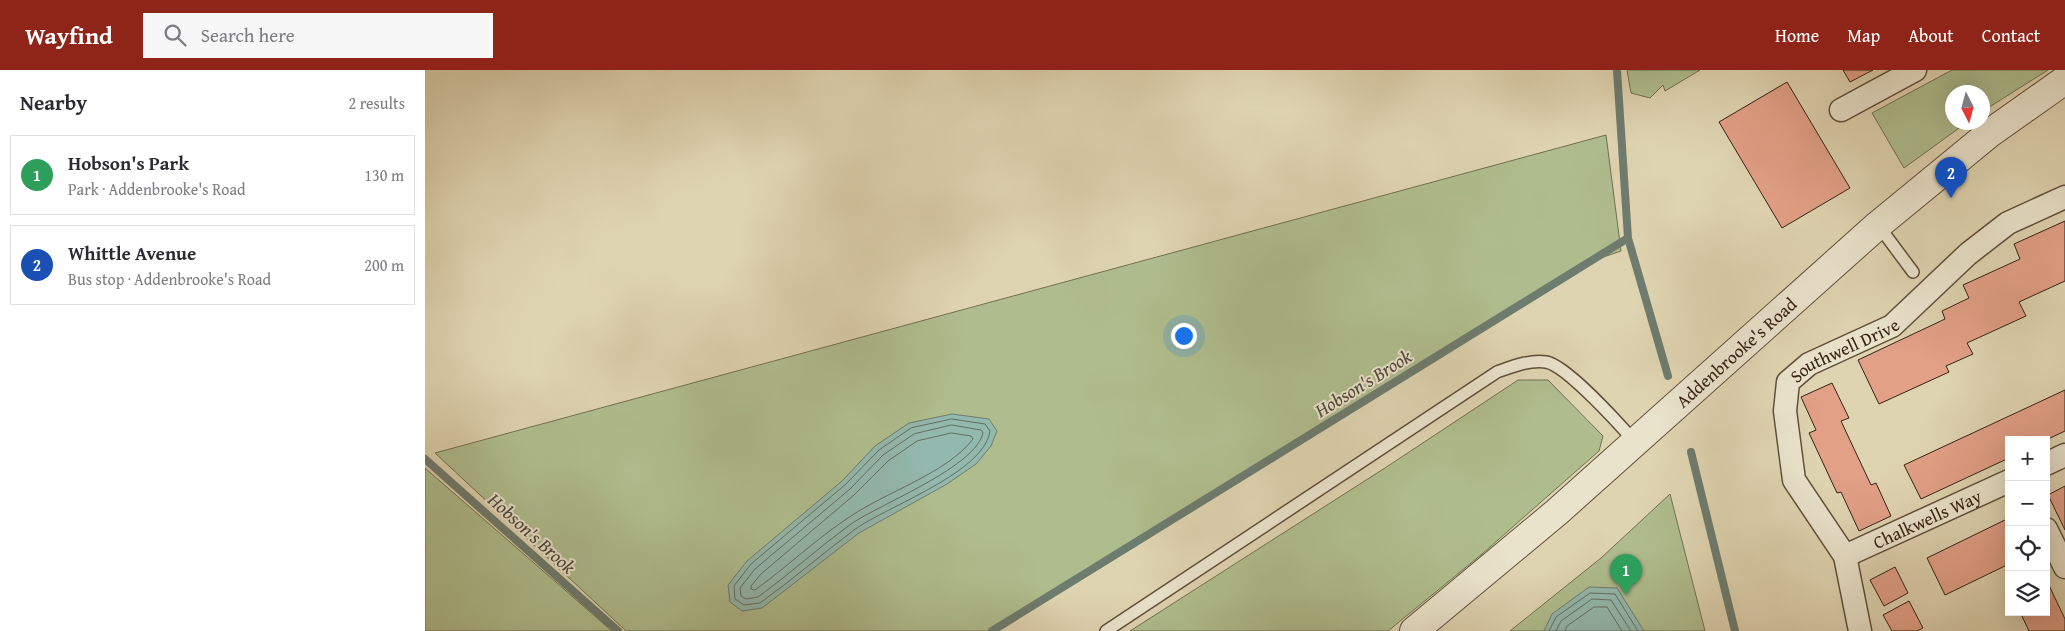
<!DOCTYPE html>
<html lang="en">
<head>
<meta charset="utf-8">
<style>
  body { margin:0; font-family:"Gentium Book Plus",serif; background:#f7f7f7; color:#2b2b33 }
  .controls { position:absolute; right:15px; bottom:15px; display:grid; overflow:hidden; border-radius:0px; box-shadow:0 5px 20px #0002 }
  .controls button { width:45px; height:45px; display:grid; place-items:center; padding:0; border:0; border-bottom:1px solid #e1e1e2; background:#fff; color:#2b2b33; font:25px sans-serif }
  .compass { position:absolute; left:1520px; top:15px; width:45px; height:45px; border-radius:50%; background:#fff; box-shadow:0 5px 20px #0002; rotate:174deg }
  .you { position:absolute; left:758px; top:265px; width:18px; height:18px; margin:-12px; border:4px solid #fff; border-radius:50%; background:#1a73e8; box-shadow:0 0 0 8px #1a73e833 }
  .badge { display:grid; place-items:center; width:32px; height:32px; border-radius:50%; background:#8f2418; color:#fff; font-size:16px; font-weight:700 }
  .pin { position:absolute; translate:-50% -41px; filter:drop-shadow(0 1px 2px #0008) }
  .pin::after { content:''; position:absolute; top:26px; width:18px; height:15px; background:inherit; clip-path:polygon(0 0,100% 0,50% 100%) }
  .list { margin:0; padding:0; list-style:none }
  h2 { display:flex; justify-content:space-between; align-items:center; height:65px; margin:0; padding:0 20px; font-size:21px }
  h2 small { font-size:16px; font-weight:400; color:#7c7c81 }
  .list li { display:grid; grid-template-columns:32px 1fr auto; gap:15px; align-items:center; box-sizing:border-box; height:80px; margin:0 10px 10px; padding:0 10px; border:1px solid #e1e1e2; border-radius:0px }
  .list b { display:block; font-size:19px; white-space:nowrap }
  .list p { margin:0; font-size:16px; white-space:nowrap; color:#7c7c81 }
  .list em { font-size:16px; font-style:normal; color:#7c7c81 }
  .icon { flex:none; width:28px; height:28px; fill:none; stroke:currentColor; stroke-width:2; stroke-linecap:round; stroke-linejoin:round }
  .map { position:relative; flex:none; width:1640px; height:561px; overflow:hidden }
  header { display:flex; align-items:center; gap:30px; box-sizing:border-box; height:70px; padding:0 25px; background:#8f2418; color:#fff }
  header strong { font-size:24px }
  nav { display:flex; gap:28px; margin-inline-start:auto; font-size:18px }
  .search { width:350px; height:45px; background:#f7f7f7; display:flex; align-items:center; gap:12px; box-sizing:border-box; padding:0 18px; border-radius:0px; color:#7c7c81; font-size:19px }
  main { display:flex }
  aside { flex:1; background:#fff }
  .map>svg:first-child { display:block }
  .green { fill:#afbd8e; stroke:#727050 }
  .water { fill:#93b8ad; stroke:#6e7c6f }
  .lines { fill:none; stroke-linecap:round; stroke-linejoin:round }
  .shore { stroke:#646e60; stroke-width:1 }
  .stream { stroke:#6e7c6f; stroke-width:8 }
  .building { fill:#e2a087; stroke:#362313 }
  .service-casing { stroke:#604f3a; stroke-width:14 }
  .minor-casing { stroke:#604f3a; stroke-width:25 }
  .tertiary-casing { stroke:#604f3a; stroke-width:30 }
  .service { stroke:#eae3cc; stroke-width:11 }
  .minor { stroke:#eae3cc; stroke-width:22 }
  .tertiary { stroke:#eae3cc; stroke-width:28 }
  .labels { text-anchor:middle; dominant-baseline:central; stroke-width:4; stroke-linejoin:round; paint-order:stroke }
  .street-label { font-size:18px; fill:#362313; stroke:#eae3cc }
  .water-label { font-size:19px; font-style:italic; fill:#4d483a; stroke:#eae3cc }
</style>
</head>
<body>
<header>
<strong>Wayfind</strong>
<div class="search"><svg class="icon" aria-label="search" viewBox="0 0 24 24"><circle cx="10" cy="10" r="6"/><path d="M15 15l6 6"/></svg>Search here</div>
<nav><a>Home</a><a>Map</a><a>About</a><a>Contact</a></nav>
</header>
<main>
<aside>
<h2>Nearby<small>2 results</small></h2>
<ul class="list">
<li><span class="badge" style="background:#2e9e5b">1</span><div><b>Hobson's Park</b><p>Park · Addenbrooke's Road</p></div><em>130 m</em></li>
<li><span class="badge" style="background:#1a4fb4">2</span><div><b>Whittle Avenue</b><p>Bus stop · Addenbrooke's Road</p></div><em>200 m</em></li>
</ul>
</aside>
<div class="map">
<svg width="1640" height="561" viewBox="0 0 1640 561">
  <rect width="100%" height="100%" fill="#dfd4b1"/>
  <filter id="stains"><feTurbulence type="fractalNoise" baseFrequency=".004" numOctaves="4"/><feColorMatrix values="0 0 0 0 .2 0 0 0 0 .09 0 0 0 0 .02 0 0 0 .5 -.17"/></filter>
  <radialGradient id="worn" r=".72"><stop offset=".6" stop-color="#630" stop-opacity="0"/><stop offset="1" stop-color="#630" stop-opacity=".3"/></radialGradient>
  <!-- green -->
  <path class="green" d="M1202 0H1275L1240 21 1238 15 1225 28 1206 23Z
    M1527 0H1623L1558 41V22H1528V52L1541 53 1479 98 1447 43Z
    M1181 65 1196 181 1164 192 567 561H201L10 383Z
    M1093 310H1123L1178 366 1174 381 1057 484 963 561H705L963 396Z
    M0 398 187 561H0Z
    M1245 424 1280 561H1085L1176 488Z"/>
  <!-- water -->
  <path class="water" d="M527 344 564 349 572 361 566 376 551 394 522 414 434 463 337 538 317 541 305 532 303 515 322 491 417 411 450 376 484 353Z
    M1164 517 1192 518 1219 561H1119L1127 544Z"/>
  <g class="lines">
    <!-- shore -->
    <path class="shore" d="M527 349 560 354 565 361C559 403 462 436 429 460 397 484 367 510 335 533L319 535 310 529 309 516 326 494 421 414 454 380 486 358Z
      M527 355 556 360 558 362C553 396 455 434 426 454 394 477 365 504 333 527L321 529 316 526 315 518 330 499 425 419 458 385 489 364Z
      M527 363 546 366 548 369C521 404 460 422 423 448 391 469 362 497 330 520L326 519V516L336 504 429 425 463 391 492 371Z
      M1124 561 1131 547 1165 523 1190 524 1213 561
      M1131 561 1136 551 1167 529 1186 530 1206 561
      M1140 561 1142 556 1169 537H1182L1197 561"/>
    <!-- stream -->
    <path class="stream" d="M1192 0 1203 168
      M1266 382 1310 561
      M0 389 193 561
      M567 561 1203 168 1243 306"/>
  </g>
  <!-- building -->
  <path class="building" d="M1418 0H1448L1425 12Z
    M1362 12 1425 118 1357 158 1294 52Z
    M1640 151V211L1594 232 1601 246 1542 273 1548 284 1521 296 1524 302 1454 334 1433 290 1520 249 1517 241 1544 228 1538 215 1595 189 1589 174Z
    M1407 313 1424 348 1416 351 1446 415 1451 413 1466 446 1434 461 1416 422 1412 423 1384 363 1391 360 1376 327Z
    M1640 320V361L1621 370H1584V388L1496 429 1479 395Z
    M1640 416V460L1623 425Z
    M1584 448V494L1520 525 1502 488Z
    M1470 497 1483 523 1459 536 1445 510Z
    M1621 509 1640 549V561H1604L1595 542H1621Z
    M1484 531 1498 558 1492 561H1467L1458 545Z"/>
  <g class="lines">
    <defs>
      <path id="service" d="M1453 155 1488 202
        M681 561 1072 302C1089 296 1103 290 1121 292 1141 295 1195 355 1210 372"/>
      <g id="minor">
        <path d="M1416 40 1490 0"/>
        <path d="M1621 394 1640 385"/>
        <path d="M1621 459 1640 497"/>
        <path id="s1" d="M1420 486 1584 411"/>
        <path id="s2" d="M1435 561 1420 486 1369 410 1360 341 1363 312 1384 294 1467 256 1543 184 1583 153 1640 127"/>
      </g>
      <g id="tertiary">
        <path id="s3" d="M989 561 1132 442 1453 155 1565 63 1640 10"/>
      </g>
    </defs>
    <!-- service casing -->
    <use href="#service" class="service-casing"/>
    <!-- minor casing -->
    <use href="#minor" class="minor-casing"/>
    <!-- tertiary casing -->
    <use href="#tertiary" class="tertiary-casing"/>
    <!-- service -->
    <use href="#service" class="service"/>
    <!-- minor -->
    <use href="#minor" class="minor"/>
    <!-- tertiary -->
    <use href="#tertiary" class="tertiary"/>
  </g>
  <g class="labels">
    <!-- street labels -->
    <g class="street-label">
      <text stroke="none"><textPath href="#s2" startOffset="332">Southwell Drive</textPath></text>
      <text stroke="none"><textPath href="#s3" startOffset="426">Addenbrooke's Road</textPath></text>
      <text stroke="none"><textPath href="#s1" startOffset="90">Chalkwells Way</textPath></text>
    </g>
    <!-- water labels -->
    <g class="water-label">
      <text transform="translate(938 313) rotate(-32)">Hobson's Brook</text>
      <text transform="translate(107 463) rotate(42)">Hobson's Brook</text>
    </g>
  </g>
  <rect width="100%" height="100%" filter="url(#stains)"/>
  <rect width="100%" height="100%" fill="url(#worn)"/>
</svg>
<div class="controls">
<button>+</button>
<button>−</button>
<button><svg class="icon" aria-label="locate" viewBox="0 0 24 24"><circle cx="12" cy="12" r="6"/><path d="M12 2v4M12 18v4M2 12h4M18 12h4"/></svg></button>
<button><svg class="icon" aria-label="layers" viewBox="0 0 24 24"><path d="M12 4l9 5-9 5-9-5zM3 14l9 5 9-5"/></svg></button>
</div>
<svg class="compass" viewBox="-18 -18 36 36"><path d="M0-13l5 13h-10z" fill="#e53935"/><path d="M0 13l5-13h-10z" fill="#7c7c81"/></svg>
<div class="you"></div>
<div class="pin badge" style="left:1201px;top:525px;background:#2e9e5b">1</div>
<div class="pin badge" style="left:1526px;top:128px;background:#1a4fb4">2</div>
</div>
</main>
</body>
</html>
